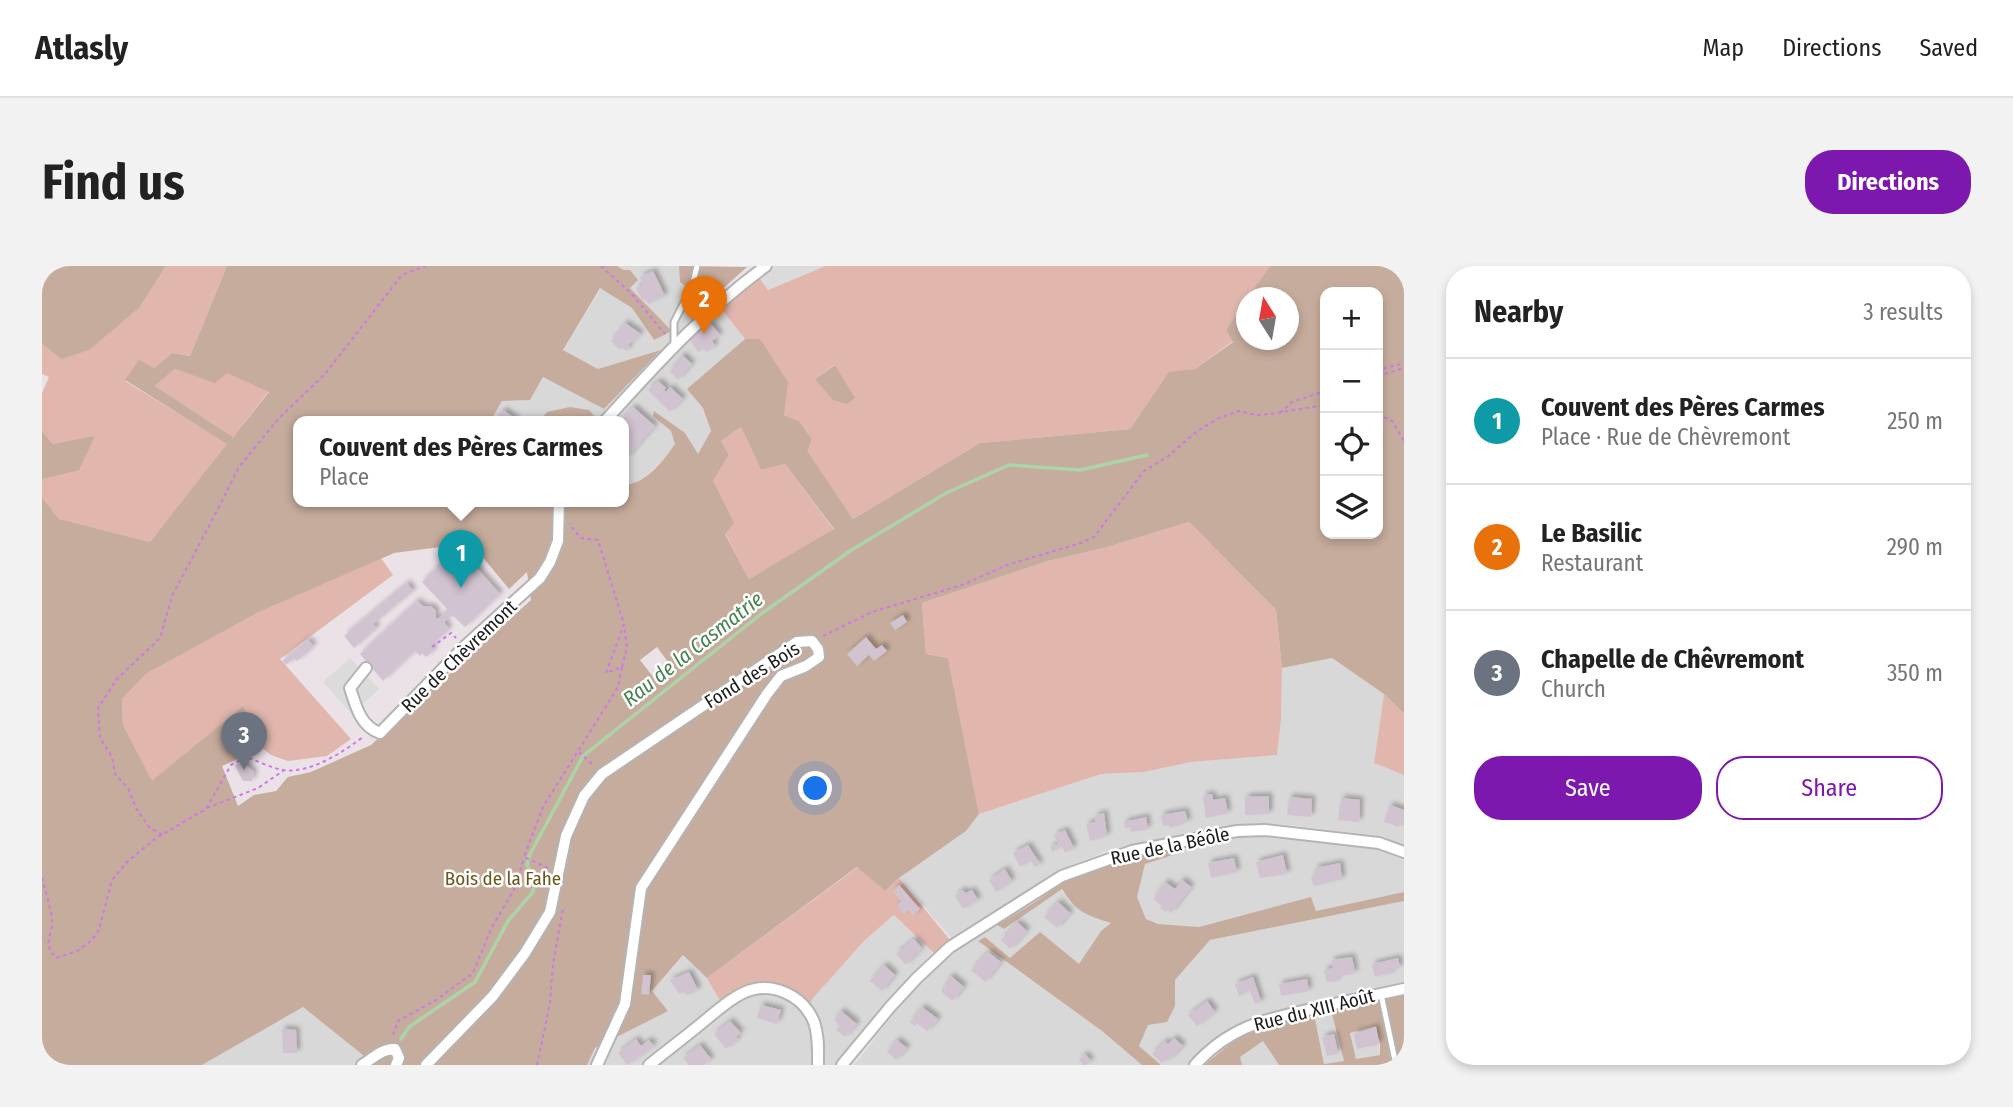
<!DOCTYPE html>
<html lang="en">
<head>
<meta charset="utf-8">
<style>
  body { margin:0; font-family:"Fira Sans Condensed",sans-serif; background:#f2f2f2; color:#222 }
  .controls { position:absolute; right:21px; top:21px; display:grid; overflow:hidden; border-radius:14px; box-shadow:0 4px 10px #0003 }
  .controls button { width:63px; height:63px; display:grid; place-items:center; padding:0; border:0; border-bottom:2px solid #e0e0e0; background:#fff; color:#222; font:35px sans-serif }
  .compass { position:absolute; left:1194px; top:21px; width:63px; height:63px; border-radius:50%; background:#fff; box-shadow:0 4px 10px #0003; rotate:349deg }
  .you { position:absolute; left:774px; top:523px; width:24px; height:24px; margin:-18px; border:5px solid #fff; border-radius:50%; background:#1a73e8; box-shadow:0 0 0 10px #1a73e833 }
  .badge { display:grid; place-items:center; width:46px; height:46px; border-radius:50%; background:#7d18ae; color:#fff; font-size:23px; font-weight:700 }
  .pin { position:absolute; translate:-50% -58px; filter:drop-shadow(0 2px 4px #0008) }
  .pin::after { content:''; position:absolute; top:37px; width:24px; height:21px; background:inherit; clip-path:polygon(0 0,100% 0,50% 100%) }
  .popup { position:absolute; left:251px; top:150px; width:336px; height:91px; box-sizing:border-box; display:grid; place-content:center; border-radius:14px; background:#fff; filter:drop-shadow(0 2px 5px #0005); font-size:23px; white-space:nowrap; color:#767676 }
  .popup b { font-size:26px; color:#222 }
  .popup::after { content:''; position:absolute; left:50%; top:100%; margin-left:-14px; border:14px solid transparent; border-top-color:#fff }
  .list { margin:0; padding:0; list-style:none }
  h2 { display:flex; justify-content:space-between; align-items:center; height:91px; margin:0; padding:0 28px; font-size:30px }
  h2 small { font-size:23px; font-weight:400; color:#767676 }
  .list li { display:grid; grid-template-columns:46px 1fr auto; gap:21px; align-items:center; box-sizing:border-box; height:126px; padding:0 28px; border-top:2px solid #e0e0e0 }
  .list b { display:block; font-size:26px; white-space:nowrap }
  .list p { margin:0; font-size:23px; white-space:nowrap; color:#767676 }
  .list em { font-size:23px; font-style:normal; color:#767676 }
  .actions { display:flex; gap:14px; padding:21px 28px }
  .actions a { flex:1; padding:16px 0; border:2px solid #7d18ae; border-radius:28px; text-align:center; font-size:24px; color:#7d18ae }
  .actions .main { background:#7d18ae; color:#fff }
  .icon { flex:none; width:38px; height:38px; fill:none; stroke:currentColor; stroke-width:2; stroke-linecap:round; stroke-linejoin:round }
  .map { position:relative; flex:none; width:1362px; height:799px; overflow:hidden; border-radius:28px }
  header { display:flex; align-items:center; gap:42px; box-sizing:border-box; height:98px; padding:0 35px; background:#fff; border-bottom:2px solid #e0e0e0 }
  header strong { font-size:33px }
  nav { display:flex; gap:38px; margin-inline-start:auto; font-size:24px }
  .intro { display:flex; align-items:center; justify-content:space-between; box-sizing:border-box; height:168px; padding:0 42px }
  h1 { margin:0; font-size:49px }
  .button { padding:18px 32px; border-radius:28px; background:#7d18ae; color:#fff; font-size:24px; font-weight:700 }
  main { display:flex; gap:42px; padding:0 42px }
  aside { flex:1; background:#fff; border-radius:28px; box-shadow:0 4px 10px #0003 }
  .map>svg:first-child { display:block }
  .residential { fill:#d9d8d9 }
  .grass { fill:#e0b6ad; fill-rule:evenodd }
  .forest { fill:#c6ac9c; fill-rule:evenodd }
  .parking { fill:#dbdbdb }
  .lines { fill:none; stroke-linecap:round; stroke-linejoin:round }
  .stream { stroke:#acd4a7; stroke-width:3.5 }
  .building { fill:#d1c3d0; filter:url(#shadow) }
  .lane-casing { stroke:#b4b4b4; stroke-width:9 }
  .street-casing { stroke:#b4b4b4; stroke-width:14 }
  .path { stroke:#ce77e7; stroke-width:2; stroke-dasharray:3.5 3.5; stroke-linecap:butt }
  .lane { stroke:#fff; stroke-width:5 }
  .street { stroke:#fff; stroke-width:10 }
  .labels { text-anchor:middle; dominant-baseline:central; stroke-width:5; stroke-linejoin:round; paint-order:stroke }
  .street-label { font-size:19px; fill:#1b1b1b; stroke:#fff }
  .park-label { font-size:19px; fill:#6a5618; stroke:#fff }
  .water-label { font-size:21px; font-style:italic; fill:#478251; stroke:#fff }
</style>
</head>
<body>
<header>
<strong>Atlasly</strong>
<nav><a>Map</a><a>Directions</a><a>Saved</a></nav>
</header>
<div class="intro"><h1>Find us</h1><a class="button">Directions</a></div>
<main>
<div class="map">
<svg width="1362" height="799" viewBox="0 0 1362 799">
  <defs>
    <filter id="shadow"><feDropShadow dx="3.5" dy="-3.5" stdDeviation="2" flood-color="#0004"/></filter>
  </defs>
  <rect width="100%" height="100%" fill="#ebe2e8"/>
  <!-- residential -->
  <path class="residential" d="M575 0H637L639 16 680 44 703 73 646 123 661 142 669 165 656 189 612 150 629 165 633 178 626 189 600 214 591 219 582 218V156H558L505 146 496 156H448L460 135 488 134 501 111 562 143 618 85 556 103 521 84 559 22 590 42 611 73 629 64 587 21 596 14Z
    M1290 392 1342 428 1332 497 1362 509V581L1332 569 1238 558 1199 559 1114 574 1070 583 1023 602 911 674 857 612 924 565 937 548 1059 508 1102 506 1149 496 1235 489 1239 453 1240 402Z
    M1229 570 1335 582 1362 591V626L1274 645 1269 632 1157 661 1116 658 1104 653 1095 631 1103 598 1136 587 1139 579 1193 572Z
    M1019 623 1028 636 1069 657 1059 665 1037 699 968 692 943 672 937 675 1060 765 1100 799H812L866 729 921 677 955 659 962 663Z
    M1362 635V719L1218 751 1164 780 1146 799H1119L1097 780 1106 758 1133 740V714L1168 674Z
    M853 649 892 687 800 799H545L553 782 625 745 610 725 642 689 665 712 677 733 696 722 711 718 723 717 739 719 755 725 764 732H771L823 674Z
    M261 741 327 794 319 799H160Z
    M1289 744 1302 795 1282 798 1272 748Z
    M1335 760 1338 789 1314 793 1308 767Z
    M1221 775 1237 799H1200L1198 791Z"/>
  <!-- grass -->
  <path class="grass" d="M124 0H185L148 90 130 87 112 102 83 115 186 178 108 276 16 253 0 232V213L53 171 11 178 0 165V127L7 111 0 108V78L20 92 98 41Z
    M783 0H1228L1184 64 1191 75 1153 103 1127 107 1088 163 938 177 811 253 764 185 770 173 757 155 742 149 718 73H703L680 44 717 11 726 24ZM792 99H793L812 132 773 113Z
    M133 103 173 116 185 106 227 125 191 171 113 120Z
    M699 161 719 204 743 198 792 264 707 313 683 267 671 215 687 189 679 175Z
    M1147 256 1234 344 1240 402 1239 454 1235 489 1149 496 1102 506 1059 508 937 548 906 392 884 388 880 337 1006 295 1062 282Z
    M339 292 351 309 238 393 309 473 285 490 246 495 229 489 220 482 200 441 110 516 81 459 80 433 104 408 217 346Z
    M1342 428 1362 448V509L1332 497Z
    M816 601 843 625 857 612 909 675 892 687 852 649 823 674 771 732 768 737C751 718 721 711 697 722 691 725 685 730 679 734L677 733 665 712Z"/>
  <!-- forest -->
  <path class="forest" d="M0 0H124L98 41 47 84 20 93 0 78Z
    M185 0H575L582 4H588L596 14 588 22 630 65 612 74 590 42 558 22 521 84 556 103 619 84 562 143 501 111 488 134 460 135 448 156H256V236H582V218C601 221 623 193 633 178L629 165 611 150 612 145 643 167 656 188 669 165 661 142 645 123 703 73H718L746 116 742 149 757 155 770 173 765 185 811 253 938 177 1088 163 1127 106 1153 103 1191 76 1184 64 1204 34V74H1246V32L1206 31 1228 0H1362V448L1342 428 1290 392 1240 402 1234 344 1147 256 1062 282 1006 295 880 337 884 388 906 392 937 548 924 565 857 612 843 625 815 601 665 712 641 689 610 725 626 745 553 782 545 799H319L327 794 261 741 160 799H0V232L17 253 108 276 185 178 83 114 97 94 112 102 130 87 148 90ZM1283 26H1336V268H1283ZM133 103 173 117 185 107 227 126 191 171 113 120ZM699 161 719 204 743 198 792 263 707 313 683 268 692 257 671 215 687 189 679 175ZM429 277 467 323 485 306 489 334 329 479 269 506 246 511 234 525 212 529 196 540 180 500 220 482 201 440 110 515 81 459 80 433 104 408 217 346 352 287ZM615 381 632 404 615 416 598 394Z
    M637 0 705 1 666 36 638 16Z
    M793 99 813 132 805 138 791 134 773 113Z
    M528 141 547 144 558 156H496L505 146Z
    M0 165 11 178 53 170 37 204 0 213Z
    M1139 579 1137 587 1103 598 1095 631 1104 653 1116 658 1157 661 1269 631 1274 645 1362 626V635L1168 674 1133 714V740L1125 756 1106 759 1097 780 1119 799H1100L1060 765 936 675 943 671 968 692 998 666 1037 698 1059 665 1069 657C1044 649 1034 646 1020 623L962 663 955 659C969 650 1011 628 1018 615L1030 609Z
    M1362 728V799H1237L1221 775 1198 791 1200 799H1162L1204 765 1272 748 1282 798 1302 795 1289 744ZM1334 760 1338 778V789L1314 793 1308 767Z"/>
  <!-- parking -->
  <path class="parking" d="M733 0H783L726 24 717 11Z
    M308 392 337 423 310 448 281 416Z"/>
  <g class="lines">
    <!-- stream -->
    <path class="stream" d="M359 773 367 761 433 716 466 655 491 626 493 614 485 599 487 590 541 490 719 348 808 285 904 227 967 199 1038 204 1105 189"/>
  </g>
  <!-- building -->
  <path class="building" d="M611 5 623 30 606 38 603 33 600 34 594 22 601 18 598 11Z
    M583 57 599 68 586 79 587 83 584 85 580 82 578 84 569 75Z
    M669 58 678 69 670 75 673 80 665 86 661 82 656 86 648 74Z
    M640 89 650 98 636 114 628 106Z
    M616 115 624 122 622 124 624 126 628 121 641 133 628 146 606 124Z
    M591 141 613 160 585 192 582 189V156H578Z
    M461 144 475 154 473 156H453Z
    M416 281 458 328 423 361 410 349 402 356 407 363 389 380 392 384 384 391 380 387 378 390 373 385 341 415 318 388 375 335 381 340 390 341 394 345V352H397L406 344 380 316Z
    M365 317 371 325 331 358 335 362 312 382 302 370Z
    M861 349 865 356 853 364 848 357Z
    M824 371 834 383 840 379 845 385 832 395 827 389 815 400 805 388Z
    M266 374 272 380 255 395 252 392 244 399 240 395Z
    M199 495 212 506 210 515H201L193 500Z
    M1170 528 1171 534 1183 532 1186 547 1164 552 1161 530Z
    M1227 530V548L1203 549V531Z
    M1247 531 1270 533 1269 551 1245 549Z
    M1299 532 1318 534 1317 556 1296 554Z
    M1348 539 1362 544V560L1358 558 1357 561 1342 556Z
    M1143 545 1146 556 1128 562 1127 559 1121 560 1119 549Z
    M1062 547 1065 570 1048 575 1044 558 1053 556V550Z
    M1104 551 1106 563 1089 566 1088 561 1083 563 1082 556Z
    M1023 564 1032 582 1023 587 1020 580 1010 586 1008 580 1016 578 1012 569Z
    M986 579 998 598 993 601 988 594 978 601 971 587Z
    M1241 589 1245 608 1218 612 1214 596Z
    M1192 592 1195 606 1169 612 1166 597Z
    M1298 597 1300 613 1273 620 1271 619 1269 611 1274 608 1273 602Z
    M963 603 970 615 954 626 947 614Z
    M1140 614 1149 621 1129 647 1126 644 1124 646 1118 642 1120 640 1111 633 1123 616 1133 623Z
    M857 619 878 643 871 649 866 644 861 648 855 640 859 635 851 625Z
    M920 624 924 627 930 624 936 634 921 643 913 630Z
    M1016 636 1028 647 1015 662 1002 651Z
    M975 656 985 665 968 683 959 674Z
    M872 673 880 682 864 699 854 688Z
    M946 686 959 696 943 716 929 704Z
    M1310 691 1313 707 1294 711 1295 715 1285 716 1282 704 1291 702 1289 694Z
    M1356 692 1358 702 1349 704 1350 707 1333 711 1330 698Z
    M842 699 853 709 840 725 828 715Z
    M647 706 656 724 645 729 643 726 637 728 628 714Z
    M601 709H609L607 729 599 728Z
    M909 710 922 721 910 735 899 725 906 717 904 715Z
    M1211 711 1219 736 1213 738 1208 725 1197 730 1193 718Z
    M1265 713 1267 725 1239 730 1237 718Z
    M1165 735 1173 746 1155 760 1146 749Z
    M719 739 739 744 735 758 715 752Z
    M880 741 896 753 885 765 875 757 873 760 868 756Z
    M799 745 815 758 803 771 794 764 798 760 792 754Z
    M688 755 699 767 694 771 696 773 684 783 672 768Z
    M1334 761 1337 778 1315 783 1312 768Z
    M240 763 254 764 255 787H241Z
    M1292 768 1296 787 1285 790 1280 771Z
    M1132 772 1141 780 1127 794 1125 792 1120 797 1110 788 1123 775 1126 778Z
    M594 773 599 780 607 774 612 780 585 799 576 787Z
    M855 774 865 782 854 794 845 786Z
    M658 779 669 793 662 799H647L641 792Z
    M1043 788 1049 795 1044 799H1041L1037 794Z"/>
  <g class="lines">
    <defs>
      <path id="lane" d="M632 79V56L650 21 655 0
        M1339 728 1354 799"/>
      <path id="street" d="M562 156C612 101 663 44 724 0
        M324 402 308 422C314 440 318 460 338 467L422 381 498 312 508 296 516 275 517 236
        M320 799C330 793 341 782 353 783L357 792 354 799
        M384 799 451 730 483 687 508 646 524 570 542 530 560 508 755 376 770 375 776 383 777 391 764 400 739 410 725 428 599 622 583 738 555 799
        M607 799C627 783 647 768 666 752 677 743 688 733 701 727 729 714 761 729 772 756 777 770 776 785 776 799
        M800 799 849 740 875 712 908 681 1020 610 1090 585 1195 565 1223 564 1337 577 1362 586
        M1153 799C1190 758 1227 753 1278 741 1306 735 1334 729 1362 723"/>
    </defs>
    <!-- lane casing -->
    <use href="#lane" class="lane-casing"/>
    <!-- street casing -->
    <use href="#street" class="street-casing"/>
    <!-- path -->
    <path class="path" d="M559 0 589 27 623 68
      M1336 107 1343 102 1362 97
      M1336 110 1362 102
      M1238 147 1250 136 1283 125
      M1336 148 1350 155 1362 175
      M781 370 830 346 920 319 965 299 1039 277 1052 271 1102 205 1125 191 1154 166 1177 152 1197 145 1214 149 1227 148 1283 139
      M390 381 409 367 414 372
      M580 401 585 381 582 359
      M537 486 551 499
      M165 542 216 522 241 505
      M120 569 107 561 94 542 86 522 73 508 70 491 58 472 56 442 75 413 118 372 130 330 177 241 197 201 237 152 283 108 360 9 384 0
      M506 602 482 591 501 541 576 421 580 401 564 407 582 358 556 274 539 272 527 258
      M0 612C3 625 10 644 10 656 10 672 0 676 14 692L35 685 49 675 57 664 70 614 85 596 114 572 164 543 189 499 204 491C216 495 229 502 241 504 268 508 301 486 321 471
      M351 769 356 755 394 734 431 707 450 661 473 622 482 592
      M495 799 508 737 511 698 521 642"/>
    <!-- lane -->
    <use href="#lane" class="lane"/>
    <!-- street -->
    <use href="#street" class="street"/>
  </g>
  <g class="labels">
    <!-- street labels -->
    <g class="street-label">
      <text transform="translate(417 390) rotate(-44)">Rue de Chèvremont</text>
      <text transform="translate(710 409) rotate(-32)">Fond des Bois</text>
      <text transform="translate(1128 580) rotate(-12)">Rue de la Béôle</text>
      <text transform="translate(1272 744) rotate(-14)">Rue du XIII Août</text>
    </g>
    <!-- park labels -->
    <g class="park-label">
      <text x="461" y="612">Bois de la Fahe</text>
    </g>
    <!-- water labels -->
    <g class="water-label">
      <text transform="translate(651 383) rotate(-38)">Rau de la Casmatrie</text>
    </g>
  </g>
</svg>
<div class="controls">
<button>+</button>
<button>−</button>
<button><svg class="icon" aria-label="locate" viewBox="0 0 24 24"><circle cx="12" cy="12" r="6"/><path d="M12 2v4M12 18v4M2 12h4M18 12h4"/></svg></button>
<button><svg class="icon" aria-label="layers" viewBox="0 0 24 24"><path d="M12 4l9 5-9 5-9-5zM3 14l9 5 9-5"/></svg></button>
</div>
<svg class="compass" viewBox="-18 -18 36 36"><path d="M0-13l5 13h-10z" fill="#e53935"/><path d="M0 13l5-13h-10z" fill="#767676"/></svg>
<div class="you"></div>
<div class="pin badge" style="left:419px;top:322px;background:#0f9aa8">1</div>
<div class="popup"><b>Couvent des Pères Carmes</b>Place</div>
<div class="pin badge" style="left:662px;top:68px;background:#e8710a">2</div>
<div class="pin badge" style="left:202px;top:504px;background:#6b7280">3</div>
</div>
<aside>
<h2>Nearby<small>3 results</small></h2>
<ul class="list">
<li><span class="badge" style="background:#0f9aa8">1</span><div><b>Couvent des Pères Carmes</b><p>Place · Rue de Chèvremont</p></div><em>250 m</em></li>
<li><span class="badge" style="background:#e8710a">2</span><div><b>Le Basilic</b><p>Restaurant</p></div><em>290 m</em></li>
<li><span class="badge" style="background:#6b7280">3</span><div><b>Chapelle de Chêvremont</b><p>Church</p></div><em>350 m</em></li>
</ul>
<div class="actions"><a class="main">Save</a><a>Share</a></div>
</aside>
</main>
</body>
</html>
